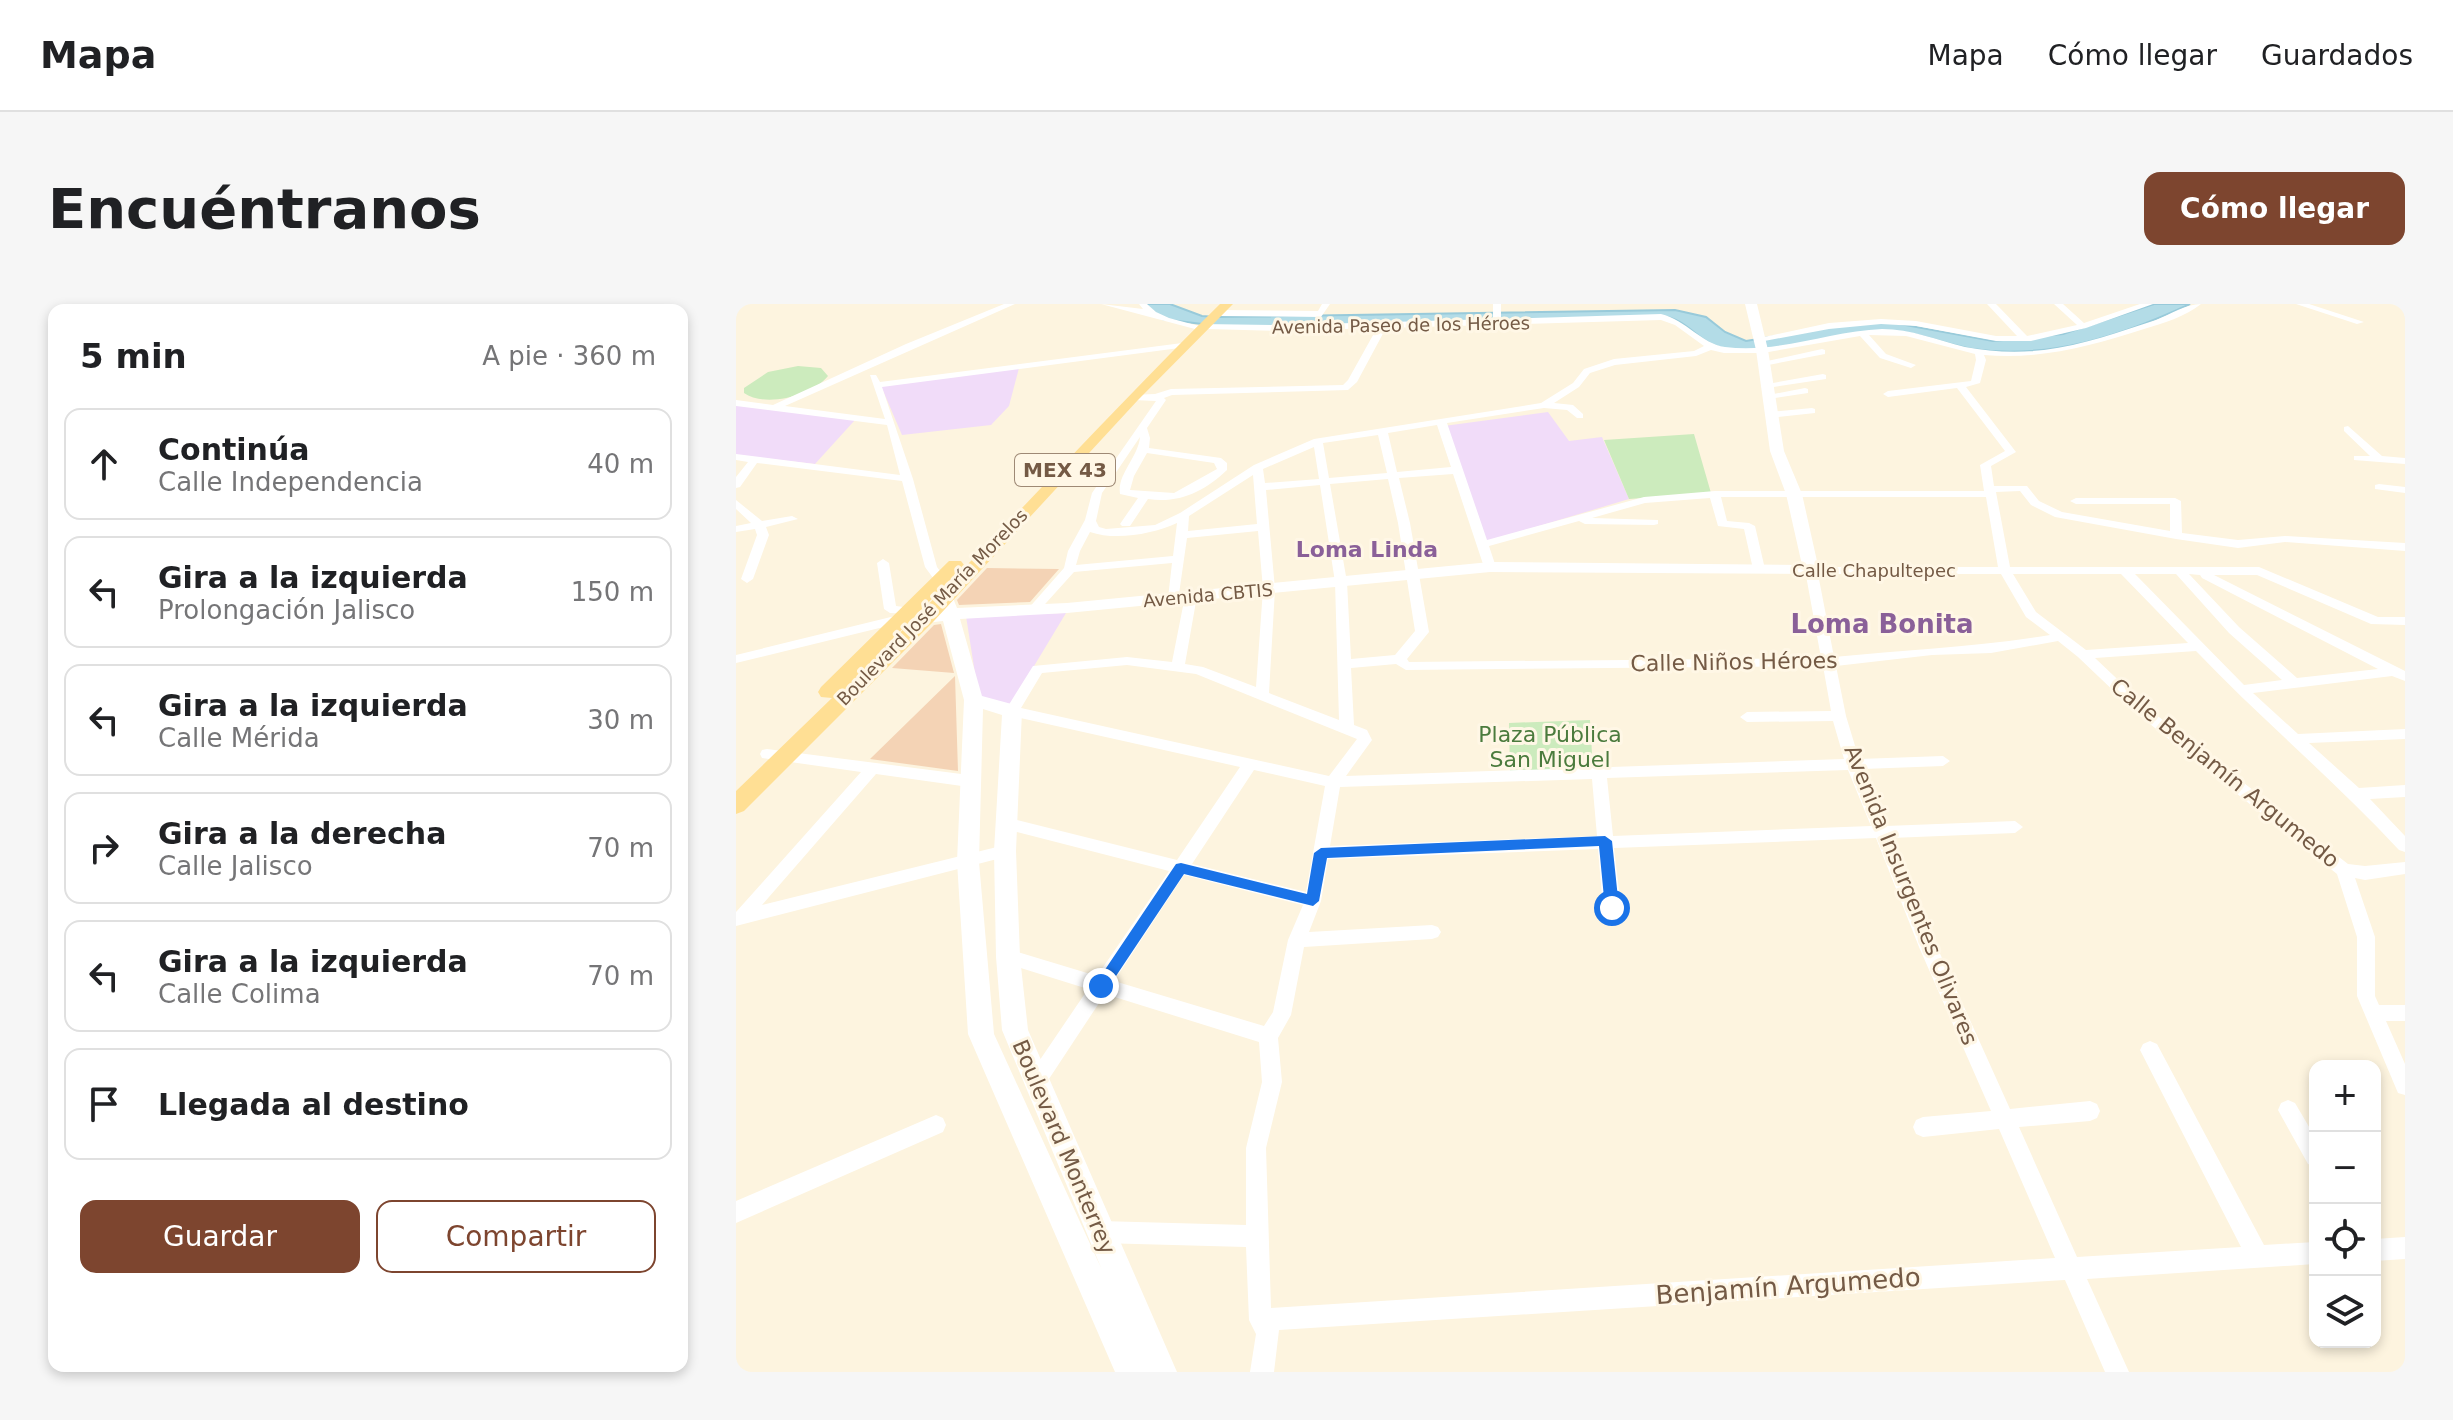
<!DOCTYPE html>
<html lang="es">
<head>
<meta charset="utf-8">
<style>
  body { margin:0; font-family:"DejaVu Sans",sans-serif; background:#f6f6f6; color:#202124 }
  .controls { position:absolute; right:24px; bottom:24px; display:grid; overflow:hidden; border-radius:16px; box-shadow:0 4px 12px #0003 }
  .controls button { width:72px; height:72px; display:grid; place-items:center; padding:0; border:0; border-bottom:2px solid #e0e0e0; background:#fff; color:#202124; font:40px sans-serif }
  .stop { position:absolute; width:24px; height:24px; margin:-18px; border:6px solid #1a73e8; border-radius:50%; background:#fff }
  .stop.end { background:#1a73e8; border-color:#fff; box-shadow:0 2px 8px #0008 }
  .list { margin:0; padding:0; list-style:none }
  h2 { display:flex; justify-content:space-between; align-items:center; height:104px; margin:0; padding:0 32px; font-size:34px }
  h2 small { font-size:26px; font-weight:400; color:#757577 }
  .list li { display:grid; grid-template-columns:52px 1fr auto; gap:24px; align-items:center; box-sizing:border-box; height:112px; margin:0 16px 16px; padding:0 16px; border:2px solid #e0e0e0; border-radius:16px }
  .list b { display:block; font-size:30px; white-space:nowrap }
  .list p { margin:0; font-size:26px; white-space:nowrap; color:#757577 }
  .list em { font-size:26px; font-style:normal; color:#757577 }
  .actions { display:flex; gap:16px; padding:24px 32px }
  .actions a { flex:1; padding:18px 0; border:2px solid #7d452f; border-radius:16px; text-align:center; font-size:28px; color:#7d452f }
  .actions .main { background:#7d452f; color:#fff }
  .icon { flex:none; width:44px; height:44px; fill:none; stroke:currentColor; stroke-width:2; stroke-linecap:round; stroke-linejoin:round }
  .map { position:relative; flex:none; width:1669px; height:1068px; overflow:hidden; border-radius:16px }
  header { display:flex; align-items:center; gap:48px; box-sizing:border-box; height:112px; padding:0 40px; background:#fff; border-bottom:2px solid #e0e0e0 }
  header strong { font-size:38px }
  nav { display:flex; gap:44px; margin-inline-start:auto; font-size:28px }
  .intro { display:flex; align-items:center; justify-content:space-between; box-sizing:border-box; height:192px; padding:0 48px }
  h1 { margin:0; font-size:56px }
  .button { padding:20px 36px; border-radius:16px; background:#7d452f; color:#fff; font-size:28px; font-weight:700 }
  main { display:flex; gap:48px; padding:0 48px }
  aside { flex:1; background:#fff; border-radius:16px; box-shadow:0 4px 12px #0003 }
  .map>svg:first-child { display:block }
  .education { fill:#f1dcf9 }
  .green { fill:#ccebbd }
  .water { fill:#b3dce7; stroke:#98cada; stroke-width:2 }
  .building { fill:#f4d3b5 }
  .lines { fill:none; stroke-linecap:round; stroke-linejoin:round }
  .street { fill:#fff; fill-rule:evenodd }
  .secondary { fill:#fff; fill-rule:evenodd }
  .primary { fill:#ffdf94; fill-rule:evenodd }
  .route { fill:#1a73e8 }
  .labels { text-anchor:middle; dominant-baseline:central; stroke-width:6; stroke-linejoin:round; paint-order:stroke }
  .far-street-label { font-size:18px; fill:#745a45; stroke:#fff7e6 }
  .shield { fill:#fff7e6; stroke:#9e8975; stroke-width:2 }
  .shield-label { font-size:20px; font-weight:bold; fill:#745a45 }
  .far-quarter-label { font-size:22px; font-weight:bold; fill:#8a6099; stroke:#fff7e6 }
  .street-label { font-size:22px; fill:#745a45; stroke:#fff7e6 }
  .park-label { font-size:22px; fill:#4b7b3d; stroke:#fff7e6 }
  .quarter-label { font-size:26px; font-weight:bold; fill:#8a6099; stroke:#fff7e6 }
  .near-street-label { font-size:26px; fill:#745a45; stroke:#fff7e6 }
</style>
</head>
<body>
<header>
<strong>Mapa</strong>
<nav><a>Mapa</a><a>Cómo llegar</a><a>Guardados</a></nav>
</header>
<div class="intro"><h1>Encuéntranos</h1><a class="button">Cómo llegar</a></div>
<main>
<aside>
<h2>5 min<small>A pie · 360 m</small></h2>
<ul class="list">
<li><svg class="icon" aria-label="ahead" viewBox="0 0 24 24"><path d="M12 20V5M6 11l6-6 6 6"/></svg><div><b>Continúa</b><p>Calle Independencia</p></div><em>40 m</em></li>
<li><svg class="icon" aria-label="left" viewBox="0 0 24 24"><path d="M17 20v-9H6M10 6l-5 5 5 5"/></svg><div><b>Gira a la izquierda</b><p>Prolongación Jalisco</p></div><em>150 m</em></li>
<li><svg class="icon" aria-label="left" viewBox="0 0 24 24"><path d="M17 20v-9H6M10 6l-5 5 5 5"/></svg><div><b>Gira a la izquierda</b><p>Calle Mérida</p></div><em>30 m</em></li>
<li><svg class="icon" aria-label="right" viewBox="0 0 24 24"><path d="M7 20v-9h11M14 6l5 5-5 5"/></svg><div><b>Gira a la derecha</b><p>Calle Jalisco</p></div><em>70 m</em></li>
<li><svg class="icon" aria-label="left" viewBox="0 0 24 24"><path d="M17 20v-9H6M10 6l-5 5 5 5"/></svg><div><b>Gira a la izquierda</b><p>Calle Colima</p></div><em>70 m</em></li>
<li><svg class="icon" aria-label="arrive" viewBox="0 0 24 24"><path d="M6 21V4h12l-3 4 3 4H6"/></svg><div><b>Llegada al destino</b></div></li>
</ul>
<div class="actions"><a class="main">Guardar</a><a>Compartir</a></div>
</aside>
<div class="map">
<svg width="1669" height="1068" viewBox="0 0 1669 1068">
  <rect width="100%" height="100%" fill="#fdf4df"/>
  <!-- education -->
  <path class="education" d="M283 64 273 102 255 121 166 131 145 82Z
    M0 101 119 116 79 160 0 151Z
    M812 108 833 137 866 133 893 195 750 238 708 122Z
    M330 309 274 402 243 395 230 312Z"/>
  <!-- green -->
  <path class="green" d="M62 62 85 64 92 72C76 92 29 104 8 89V84L32 68Z
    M958 130 975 189 893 195 868 136Z
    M854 416 857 466 774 469 773 419Z"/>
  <!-- water -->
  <path class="water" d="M409 0H434L466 12 480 13 939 6 970 13 989 28 1010 37 1114 20 1153 18 1257 37 1327 30 1418 0H1454C1386 32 1312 56 1236 45 1207 40 1178 26 1147 27 1101 28 1034 53 990 45 964 41 952 15 926 12L490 23 426 15Z"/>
  <!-- building -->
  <path class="building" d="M251 264 323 265 294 298 223 301 221 296Z
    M205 320 218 369 156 364 198 321Z
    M219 372 222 467 134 455Z"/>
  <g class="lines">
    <!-- street -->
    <path class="street" d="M268 0H279L49 102 149 115 134 71H140L144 78 454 38V42L451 43 146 83 177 175 201 263 210 275 208 278H200L189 263 166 177 21 159 4 183 0 184V173L12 158 0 156V150L164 171 151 121 0 102V96L37 101 170 40Z
      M365 0 407 5 403 0H411L420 8 433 14 463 22 459 25Z
      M586 0H594L585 13 482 12 478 9 482 6 582 7Z
      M757 0H765V15L925 10C950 16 966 40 989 43 1042 50 1094 27 1146 25 1175 25 1201 36 1229 43 1255 48 1282 49 1308 46 1347 41 1383 28 1420 16 1435 10 1450 0 1465 0 1449 13 1427 19 1408 25 1354 42 1305 56 1248 51L1250 56 1244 79 1230 83 1280 148 1255 162 1258 182H1291L1303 197 1326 208 1434 227V200H1340L1334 197 1340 194H1439L1445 197 1446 229 1502 236 1549 232 1669 239V247L1549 238 1502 244 1440 235 1319 213 1295 201 1284 187 1260 188 1274 263H1523L1642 313H1669V321L1635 320 1521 271H1478L1669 367V377L1656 372 1517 389 1562 430 1669 425V435L1573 439 1623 484 1669 481V493L1634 495 1669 532V548L1663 546C1598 476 1526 416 1460 347L1359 354 1414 406 1612 560 1629 562 1669 558V570L1629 576 1619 574 1639 633V692L1643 701H1669V717H1650L1669 760V791L1662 789 1621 692V633L1601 570 1404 412 1342 353 1322 337 1255 349 1196 351 1100 362 1110 412 1123 455 1207 452 1214 457 1207 462 1127 465 1150 522 1279 517 1287 523 1279 529 1155 534 1201 643 1274 805 1354 797 1361 800 1364 807 1361 814 1354 817 1283 823 1341 953 1505 943 1404 746 1407 740 1414 737 1421 740 1528 941 1579 938V960L1351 975 1393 1068H1369L1329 976 543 1026 538 1068H514L520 1030 513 1016 510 943 364 939 356 936 353 928 356 920 364 917 510 921V844L526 778 523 738 369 690 307 784 300 787 293 784 290 778 293 772 352 685 266 658 263 653 266 648 272 645 361 672 433 567 269 525 261 519 269 513 441 556 504 463 276 412 269 407 297 362 391 353 436 358 449 292 455 288 461 292 449 360 467 363 520 383 527 285 522 227 451 234 442 297H434L432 294 436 259 338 268 301 309 297 310 291 306 328 264 332 247 349 216 356 189 420 97 397 96 394 95V91L419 90 435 85 607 81 612 76 641 24 544 27 470 25 467 24V20L544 21 757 15ZM925 16 939 21 968 42 958 47 878 55 848 65 837 79 805 99 578 135 518 161 444 209 419 221 370 225 363 223 360 217 366 189 404 133C402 154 381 170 384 190L402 194 384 220 386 222H394L412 195C443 200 469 187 491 166V159L485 154 413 144 414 134 411 124 430 96 428 94 436 91 612 86 621 78 650 24ZM1133 31 1170 32 1239 50 1240 56 1235 77 1152 87 1147 90 1152 93 1221 84 1269 147 1244 161 1248 187H979L908 193 751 236 711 119 808 104 831 106 841 114H847V110L837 101 818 99 843 83 854 69 879 61 960 52 975 46 988 49H1027L1124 32 1144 54 1175 64 1180 61 1150 50ZM701 121 715 163 661 168 652 129ZM642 131 651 169 593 174 587 139ZM578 143 583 175 529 179 527 165ZM411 149 478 159 481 165 438 189 394 186 398 172ZM717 170 748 263 754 267 760 263 753 242 843 217 849 220 918 221 922 220V216L856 214 909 199 974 194 982 222 1008 225 1017 265 1023 269 1027 268 1029 265 1019 222 1013 219 991 217 985 193H1250L1262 263H1071L1069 266 1085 354 673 358 671 355 693 328 674 219 663 174ZM517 171 521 220 452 227 453 212ZM652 175 662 219 679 327 659 351 615 355 611 278 594 180ZM584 181 599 278 603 416 533 389 539 285 530 186ZM441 219 437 252 340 261 344 247 354 228C380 237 417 230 441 219ZM1082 270H1265L1290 313 1314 331C1242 343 1170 346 1098 353ZM1277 270H1385L1452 339 1350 346 1300 308ZM1399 270H1440L1493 329 1546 376 1508 381ZM1453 270 1464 271 1466 274 1642 365 1561 374 1503 323ZM660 360 670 366 1087 362 1095 407 1011 408 1004 413 1011 418 1097 417 1108 455 610 472 636 436 631 426 618 421 615 364ZM391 361 460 370 621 435 593 472 285 404 306 369ZM518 466 589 482 570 588 456 560ZM1112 466 1135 522 877 532 871 474ZM856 475 861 532 594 542 604 483ZM1140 534 1183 643 1255 807 1187 813 1180 816 1177 823 1180 830 1187 833 1263 825 1319 954 535 1004 530 844 546 778 542 734 555 711 568 643 696 635 702 633 705 628 702 623 696 621 573 628 585 597 592 555 862 545 867 604 870 609 876 611 882 609 885 604 878 544ZM448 571 567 601 552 636 537 708 528 722 378 677Z
      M1251 0H1260L1291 32 1341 21 1318 0H1327L1348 19 1404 0H1417L1350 24 1295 37H1260L1180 22 1145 20 1093 25 1023 38 1019 35 1093 19 1145 15 1180 17 1260 32H1281Z
      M1560 0H1573L1628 18 1621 20Z
      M1663 0H1669V2H1664Z
      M1086 45 1089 46V50L1027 62 1022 59Z
      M1087 70 1090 71V75L1031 84 1026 81Z
      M1069 84 1072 85V89L1032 95 1027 92Z
      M1076 104 1079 105V109L1034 114 1029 111 1034 108Z
      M1612 122 1646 152 1669 154V160L1618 156V152H1634L1608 127V123Z
      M1643 180 1669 183V189L1639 185V181Z
      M0 196 26 217 56 212 62 215 30 223 33 231 17 275 11 279 5 275 21 231 19 225 0 228V222L15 219 0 205Z
      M147 255 153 259 160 302 175 304V310L154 309 148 305 141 259Z
      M163 311 169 315 168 318 0 359V351Z
      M31 445 233 471 241 477 233 483 140 470 26 601 269 541 275 543 277 547 275 551 269 553 0 622V608L125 468 26 454 24 450 26 446Z
      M1552 796 1559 799 1579 833V863L1572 860 1542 806 1545 799Z
      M200 811 207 814 210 821 207 828 0 919V897Z
      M1669 933V955L1639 957V935Z"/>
    <!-- secondary -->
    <path class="secondary" d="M1009 0H1021L1032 46 1048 147 1066 190 1083 266 1081 270 754 268 331 309 224 315 246 392 283 402 286 407 280 547 284 653 292 726 441 1068H379L232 730 221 558 228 396 207 317 190 319 181 314 184 310 205 307 202 298 211 293 217 294 221 304 331 299 754 258 1066 261 1050 190 1034 147 1020 46ZM247 405 266 411 258 547 260 653 266 726 366 966 258 730 243 558Z"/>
    <!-- primary -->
    <path class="primary" d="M484 0H497L402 96 197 318 8 507 0 510V487L96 394 85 393 82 388 85 383 213 257H225L228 261 225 265 140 352C258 238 367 115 484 0Z"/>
  </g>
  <!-- route -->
  <path class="route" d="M869 532 876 537 883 604 876 609 869 604 863 542 591 554 583 597 577 602 448 570 370 687 365 689 358 682 440 560 445 559 571 590 578 549 585 544Z"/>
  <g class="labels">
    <!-- far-street labels -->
    <g class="far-street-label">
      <text transform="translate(665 21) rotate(-1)">Avenida Paseo de los Héroes</text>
      <text x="1138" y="266">Calle Chapultepec</text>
      <text transform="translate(472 291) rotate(-5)">Avenida CBTIS</text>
      <text transform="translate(196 303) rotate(-46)">Boulevard José María Morelos</text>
    </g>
    <!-- shield labels -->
    <rect class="shield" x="279" y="150" width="100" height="32" rx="6"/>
    <g class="shield-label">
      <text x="329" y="166">MEX 43</text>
    </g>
    <!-- far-quarter labels -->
    <g class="far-quarter-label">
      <text x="631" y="245">Loma Linda</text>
    </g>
    <!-- street labels -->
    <g class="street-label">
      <text transform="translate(998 358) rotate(-1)">Calle Niños Héroes</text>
      <text transform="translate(1489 469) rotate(39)">Calle Benjamín Argumedo</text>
      <text transform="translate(1175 591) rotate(68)">Avenida Insurgentes Olivares</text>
      <text transform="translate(328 843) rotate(67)">Boulevard Monterrey</text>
    </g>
    <!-- park labels -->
    <g class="park-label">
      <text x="814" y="430">Plaza Pública<tspan x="814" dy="25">San Miguel</tspan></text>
    </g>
    <!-- quarter labels -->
    <g class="quarter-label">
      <text x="1146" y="320">Loma Bonita</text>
    </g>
    <!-- near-street labels -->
    <g class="near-street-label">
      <text transform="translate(1052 982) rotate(-4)">Benjamín Argumedo</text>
    </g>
  </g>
</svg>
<div class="controls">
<button>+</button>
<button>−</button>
<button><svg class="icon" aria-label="locate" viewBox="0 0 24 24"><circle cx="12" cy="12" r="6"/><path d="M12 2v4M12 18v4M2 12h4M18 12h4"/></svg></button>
<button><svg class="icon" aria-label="layers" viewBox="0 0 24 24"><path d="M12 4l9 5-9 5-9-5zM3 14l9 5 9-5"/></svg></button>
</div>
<div class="stop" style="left:876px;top:604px"></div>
<div class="stop end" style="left:365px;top:682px"></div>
</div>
</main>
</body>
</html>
